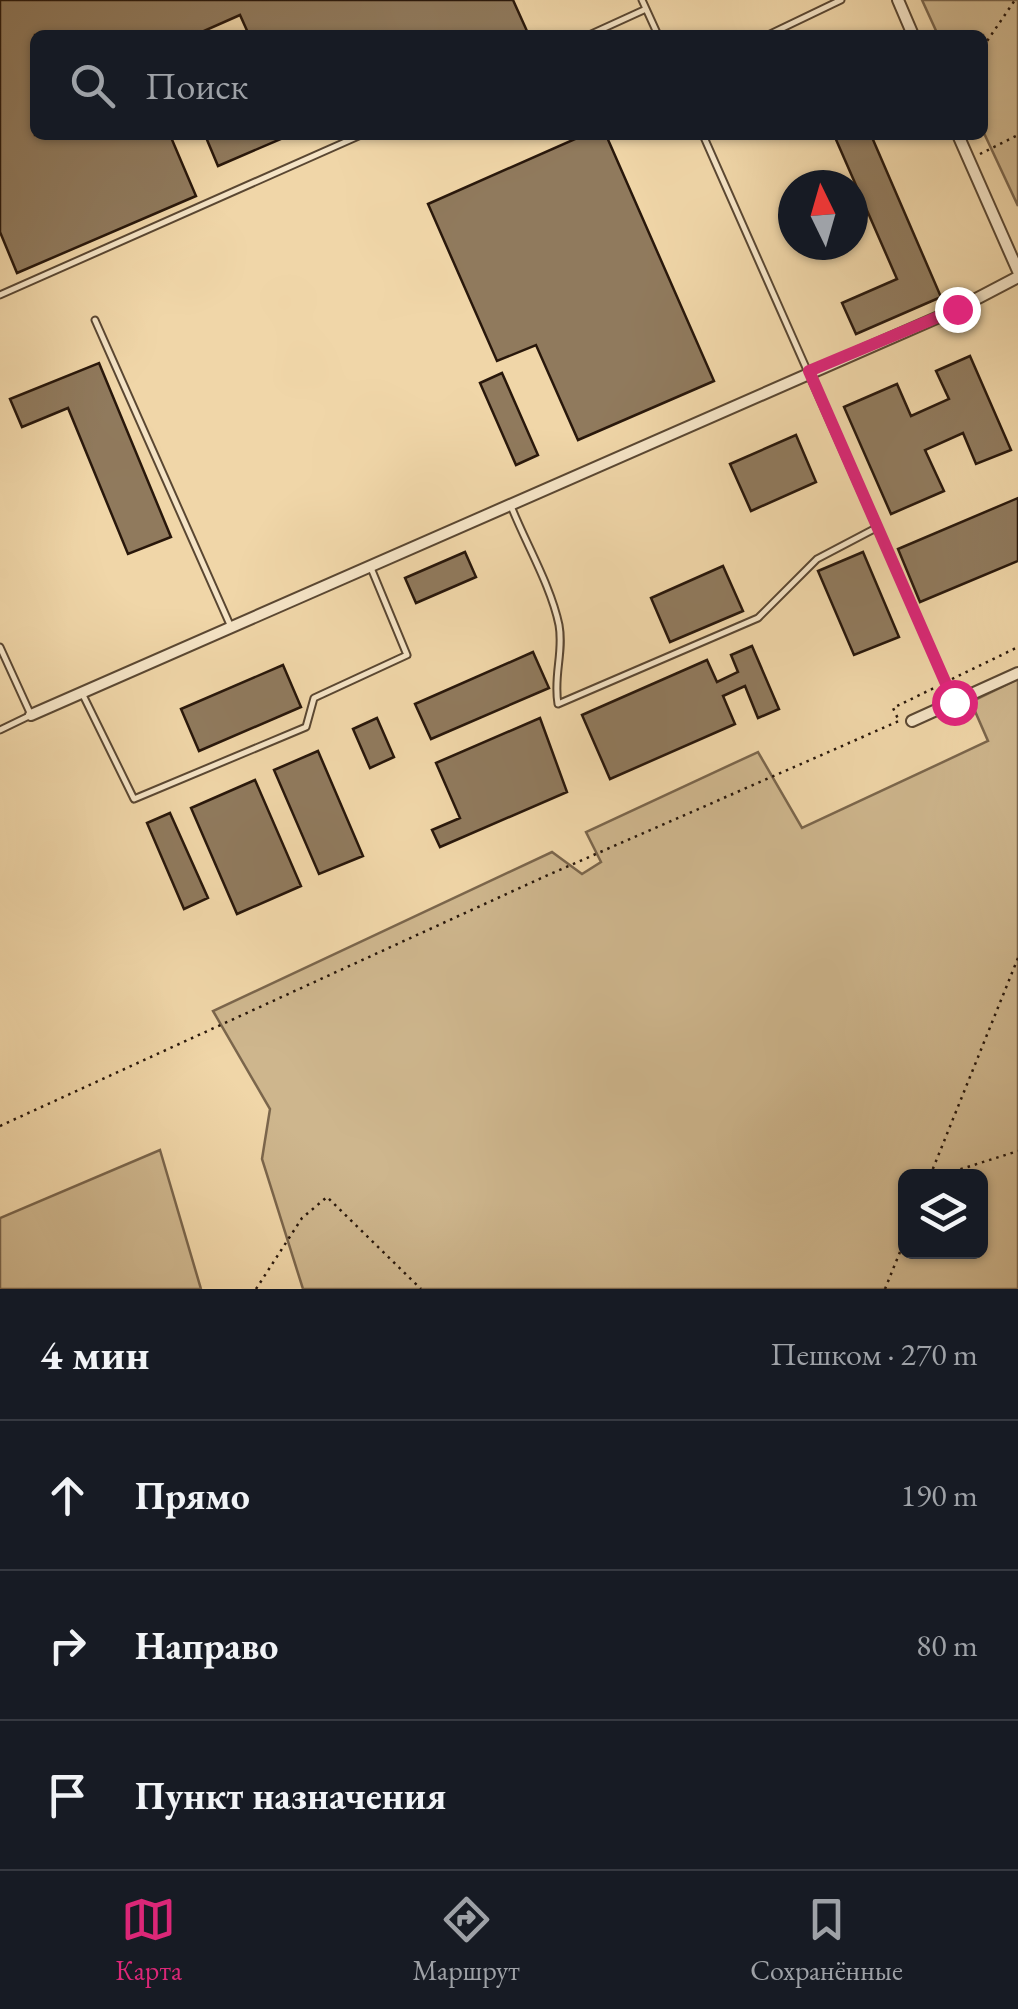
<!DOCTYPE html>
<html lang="ru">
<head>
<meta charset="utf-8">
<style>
  body { margin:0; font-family:"EB Garamond",serif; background:#20242c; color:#f1f3f6 }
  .controls { position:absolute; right:30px; bottom:30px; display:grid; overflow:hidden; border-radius:15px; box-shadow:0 2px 8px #0004 }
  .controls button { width:90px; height:90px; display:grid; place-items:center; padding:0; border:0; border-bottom:2px solid #363941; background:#171b24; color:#f1f3f6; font:50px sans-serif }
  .compass { position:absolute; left:778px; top:170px; width:90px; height:90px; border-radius:50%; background:#171b24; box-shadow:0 2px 8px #0004; rotate:355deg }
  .stop { position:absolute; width:30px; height:30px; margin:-22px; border:8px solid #db2777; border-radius:50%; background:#fff }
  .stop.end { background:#db2777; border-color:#fff; box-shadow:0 2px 10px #0008 }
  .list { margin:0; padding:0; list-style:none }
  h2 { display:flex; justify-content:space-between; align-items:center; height:130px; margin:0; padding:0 40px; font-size:42px }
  h2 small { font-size:32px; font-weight:400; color:#9ea1a6 }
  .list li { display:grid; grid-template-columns:65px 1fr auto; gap:30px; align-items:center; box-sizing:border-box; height:150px; padding:0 40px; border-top:2px solid #363941 }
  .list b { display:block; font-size:38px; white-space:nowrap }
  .list em { font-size:32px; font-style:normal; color:#9ea1a6 }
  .icon { flex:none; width:55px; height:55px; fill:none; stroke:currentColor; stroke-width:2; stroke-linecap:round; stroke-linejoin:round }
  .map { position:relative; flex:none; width:1018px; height:1289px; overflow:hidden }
  .search { position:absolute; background:#171b24; box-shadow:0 2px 8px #0004; left:30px; right:30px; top:30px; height:110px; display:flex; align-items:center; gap:25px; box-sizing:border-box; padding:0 35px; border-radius:15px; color:#9ea1a6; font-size:38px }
  .sheet { height:580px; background:#171b24 }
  nav { display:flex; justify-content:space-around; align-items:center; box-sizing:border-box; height:140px; border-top:2px solid #363941; background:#171b24; font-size:28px; color:#9ea1a6 }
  nav a { display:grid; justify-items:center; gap:5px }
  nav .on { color:#db2777 }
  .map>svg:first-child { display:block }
  .green { fill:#ceb68d; stroke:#7b664c; stroke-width:2.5; fill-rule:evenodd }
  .building { fill:#907a5d; stroke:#28170b; stroke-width:2.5 }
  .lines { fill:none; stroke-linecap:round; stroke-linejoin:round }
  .lane-casing { stroke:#5a4732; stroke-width:9 }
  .street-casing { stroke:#5a4732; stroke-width:14 }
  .path { stroke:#28170b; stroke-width:2.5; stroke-dasharray:2.5 5; stroke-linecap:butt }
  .lane { stroke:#f5e4c6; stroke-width:5 }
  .street { stroke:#f5e4c6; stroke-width:10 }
  .route { stroke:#db2777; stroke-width:12 }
</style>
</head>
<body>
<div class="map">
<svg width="1018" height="1289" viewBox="0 0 1018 1289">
  <rect width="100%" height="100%" fill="#f0d6a8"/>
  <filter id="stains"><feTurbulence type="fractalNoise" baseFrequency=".002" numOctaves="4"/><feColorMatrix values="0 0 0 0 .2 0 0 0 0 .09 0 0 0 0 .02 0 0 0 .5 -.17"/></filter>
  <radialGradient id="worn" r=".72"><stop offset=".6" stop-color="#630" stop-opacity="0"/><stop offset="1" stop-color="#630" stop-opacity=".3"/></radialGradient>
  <!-- green -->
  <path class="green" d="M922 0H1018V206L983 131V35H938Z
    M1018 679V1289H303L262 1159 270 1109 213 1011 552 852 582 874 601 862 586 832 758 752 802 828 988 741 971 702ZM980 1176V1252H906V1176Z
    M160 1150 201 1289H0V1218Z"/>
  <!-- building -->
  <path class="building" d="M0 0H513L527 31 518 35H249L240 15 195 35H35V135H170L196 196 17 273 0 232Z
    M205 135H290L218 166Z
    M584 135H606L714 381 578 440 536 345 497 361 428 204Z
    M834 135H871L941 297 856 334 842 303 897 279Z
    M970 356 1011 450 976 464 963 433 925 450 944 491 891 514 844 407 897 384 911 416 949 399 936 371Z
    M99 363 171 537 128 554 68 408 22 427 10 399Z
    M502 373 538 455 516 465 480 383Z
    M796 435 816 482 751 511 730 464Z
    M1018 498V561L920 602 898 549Z
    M465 552 476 577 416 603 405 578Z
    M863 552 899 637 854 655 818 571Z
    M723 566 743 611 670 642 651 598Z
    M752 646 779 709 758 718 745 686 723 696 735 724 610 779 582 715 707 660 717 682 738 672 731 655Z
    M533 652 549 688 431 739 415 704Z
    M283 665 301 707 199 751 181 709Z
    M377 718 394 757 370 768 353 729Z
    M540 718 567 792 440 847 432 830 460 818 436 763Z
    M318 751 363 856 319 874 274 770Z
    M255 780 301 886 237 914 191 808Z
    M170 813 208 898 184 909 147 823Z"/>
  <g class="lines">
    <defs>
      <path id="lane" d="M642 0 658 35
        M589 35 646 9
        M768 35 841 0
        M703 135 954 702
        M0 295 361 135
        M95 320 231 627
        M511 506C526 544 551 586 559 625 564 652 553 676 558 704L758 618 817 559 876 528
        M0 647 31 715 0 730
        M82 693 134 799 306 727 314 698 407 655 371 568"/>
      <path id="street" d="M898 0 913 35
        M958 135 1018 271
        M31 715 957 309 1018 277
        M912 721 1018 673"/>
    </defs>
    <!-- lane casing -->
    <use href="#lane" class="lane-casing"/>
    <!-- street casing -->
    <use href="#street" class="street-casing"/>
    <!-- path -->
    <path class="path" d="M983 47 1015 0
      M980 154 1018 135
      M952 679 1018 647
      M0 1126 548 875 899 721 893 708 936 687
      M930 1176 1018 958
      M939 1176 1018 1151
      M256 1289 302 1218 327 1197 421 1289
      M885 1289 906 1237"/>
    <!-- lane -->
    <use href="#lane" class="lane"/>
    <!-- street -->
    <use href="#street" class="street"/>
  </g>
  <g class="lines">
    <!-- route -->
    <path class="route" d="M954 702 809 371 957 309"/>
  </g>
  <rect width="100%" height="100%" filter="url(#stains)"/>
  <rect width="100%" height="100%" fill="url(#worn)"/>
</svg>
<div class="controls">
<button><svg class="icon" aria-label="layers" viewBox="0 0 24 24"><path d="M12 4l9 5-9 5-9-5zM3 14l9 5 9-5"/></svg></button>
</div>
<svg class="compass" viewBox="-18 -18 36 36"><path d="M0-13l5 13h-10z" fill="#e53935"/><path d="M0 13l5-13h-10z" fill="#9ea1a6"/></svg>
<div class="stop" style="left:954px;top:702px"></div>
<div class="stop end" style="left:957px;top:309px"></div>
<div class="search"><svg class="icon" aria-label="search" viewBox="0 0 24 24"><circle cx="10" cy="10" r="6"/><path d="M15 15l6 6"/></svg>Поиск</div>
</div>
<section class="sheet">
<h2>4 мин<small>Пешком · 270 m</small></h2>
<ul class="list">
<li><svg class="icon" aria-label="ahead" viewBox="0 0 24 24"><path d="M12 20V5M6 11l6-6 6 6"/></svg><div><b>Прямо</b></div><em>190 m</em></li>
<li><svg class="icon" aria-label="right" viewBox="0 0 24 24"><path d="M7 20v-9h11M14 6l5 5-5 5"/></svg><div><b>Направо</b></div><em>80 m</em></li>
<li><svg class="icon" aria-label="arrive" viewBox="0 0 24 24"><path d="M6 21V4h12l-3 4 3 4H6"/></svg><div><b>Пункт назначения</b></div></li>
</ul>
</section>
<nav>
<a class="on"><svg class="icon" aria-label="map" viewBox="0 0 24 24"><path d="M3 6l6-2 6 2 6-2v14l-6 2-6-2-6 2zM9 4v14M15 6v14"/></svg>Карта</a>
<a><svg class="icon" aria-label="directions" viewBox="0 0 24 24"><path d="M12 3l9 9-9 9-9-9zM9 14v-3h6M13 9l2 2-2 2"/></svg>Маршрут</a>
<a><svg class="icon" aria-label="saved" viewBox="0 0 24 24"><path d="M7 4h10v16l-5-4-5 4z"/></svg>Сохранённые</a>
</nav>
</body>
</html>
